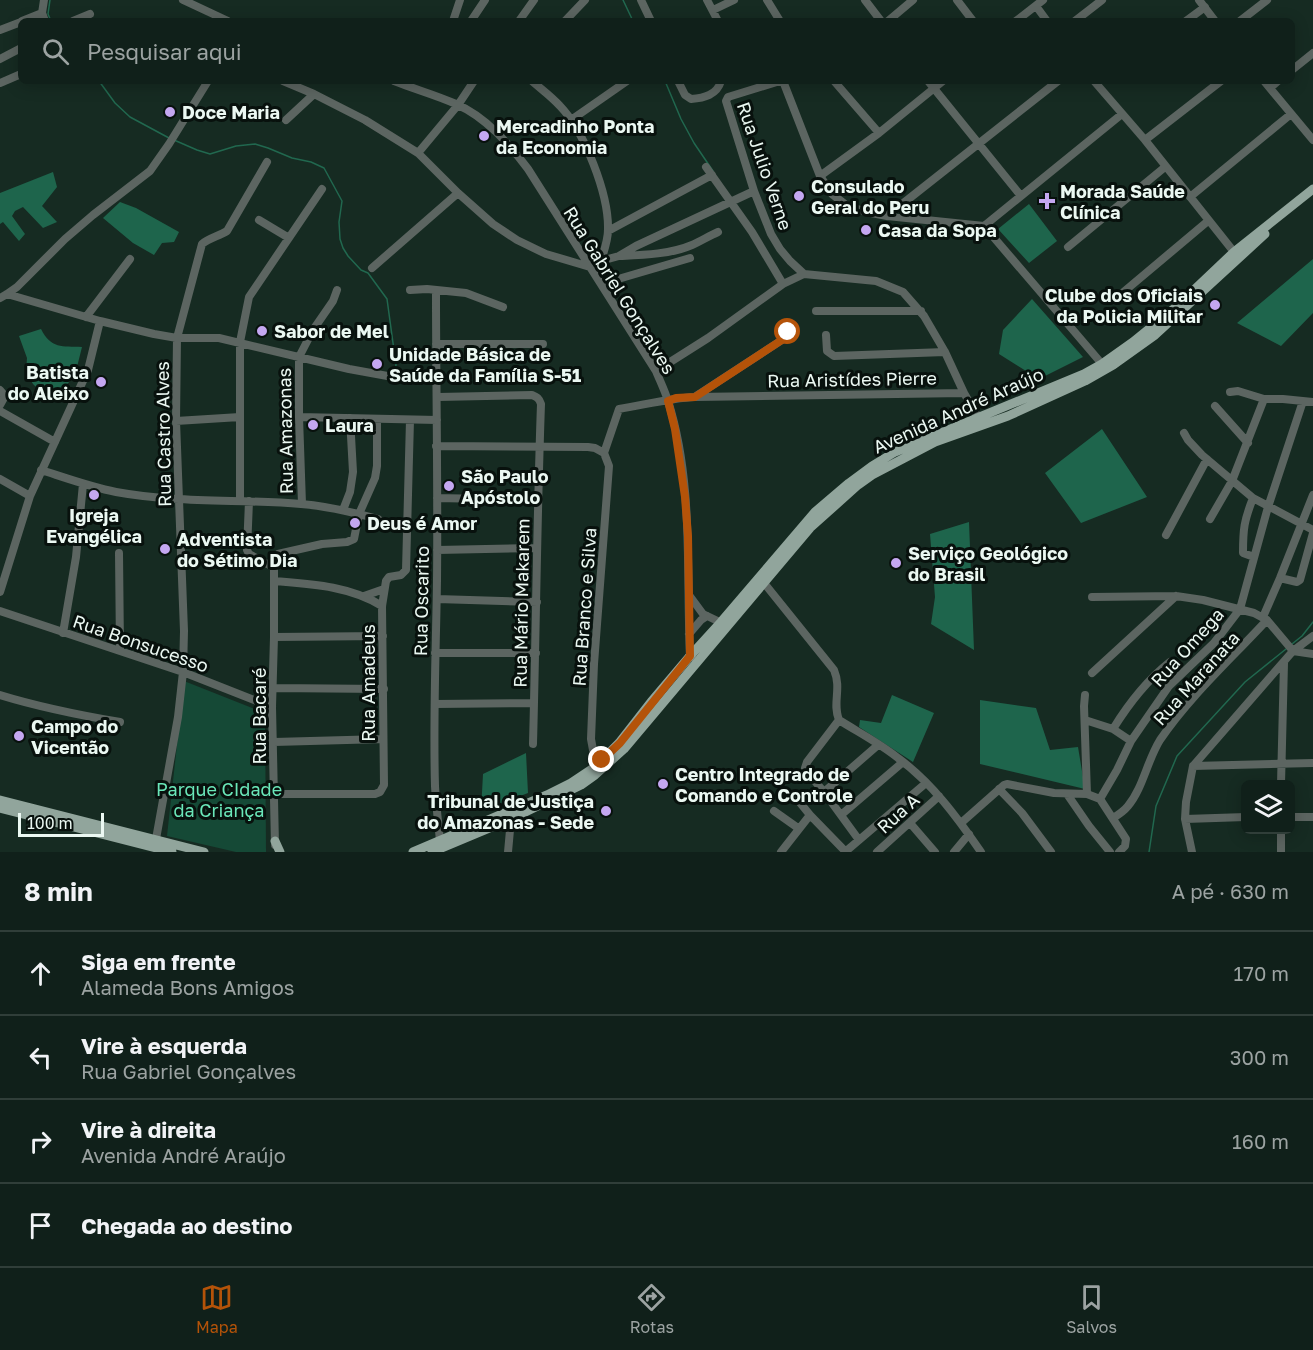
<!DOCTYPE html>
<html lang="pt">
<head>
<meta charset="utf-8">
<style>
  body { margin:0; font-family:"Golos Text",sans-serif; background:#1e2d27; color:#f1f3f6 }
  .controls { position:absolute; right:18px; bottom:18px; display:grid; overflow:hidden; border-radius:9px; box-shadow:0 3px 15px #0003 }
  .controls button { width:54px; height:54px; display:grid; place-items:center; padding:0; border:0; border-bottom:2px solid #303e39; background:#10201a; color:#f1f3f6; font:30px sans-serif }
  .scale { position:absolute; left:18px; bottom:15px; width:86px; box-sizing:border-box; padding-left:6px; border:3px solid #ebf8f2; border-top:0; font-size:16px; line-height:21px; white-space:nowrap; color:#ebf8f2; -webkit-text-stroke:4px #08110d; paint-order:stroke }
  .stop { position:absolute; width:18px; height:18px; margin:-14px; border:4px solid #b45309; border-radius:50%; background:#fff }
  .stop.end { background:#b45309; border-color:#fff; box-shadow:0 2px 6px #0008 }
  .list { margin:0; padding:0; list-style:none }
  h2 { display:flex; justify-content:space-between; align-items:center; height:78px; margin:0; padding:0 24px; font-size:26px }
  h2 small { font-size:20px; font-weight:400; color:#9ca3a2 }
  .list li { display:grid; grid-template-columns:39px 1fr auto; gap:18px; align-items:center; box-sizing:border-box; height:84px; padding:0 24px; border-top:2px solid #303e39 }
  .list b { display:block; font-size:22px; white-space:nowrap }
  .list p { margin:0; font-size:20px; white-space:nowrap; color:#9ca3a2 }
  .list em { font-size:20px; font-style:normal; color:#9ca3a2 }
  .icon { flex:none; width:33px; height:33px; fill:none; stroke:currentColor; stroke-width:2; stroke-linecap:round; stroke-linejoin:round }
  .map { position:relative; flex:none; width:1313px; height:852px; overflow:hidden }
  .search { position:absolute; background:#10201a; box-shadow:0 3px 15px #0003; left:18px; right:18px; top:18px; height:66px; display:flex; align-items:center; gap:15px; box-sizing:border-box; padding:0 21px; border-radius:9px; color:#9ca3a2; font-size:22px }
  .sheet { height:414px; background:#10201a }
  nav { display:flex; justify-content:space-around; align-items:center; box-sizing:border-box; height:84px; border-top:2px solid #303e39; background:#10201a; font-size:16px; color:#9ca3a2 }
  nav a { display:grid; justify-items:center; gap:3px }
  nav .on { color:#b45309 }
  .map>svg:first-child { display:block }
  .green { fill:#154936 }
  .forest { fill:#1e654c }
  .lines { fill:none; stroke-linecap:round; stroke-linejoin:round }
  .stream { stroke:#21684f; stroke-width:1.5 }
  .minor { stroke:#5c6561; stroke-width:8 }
  .major { stroke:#91a59c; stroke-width:9 }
  .route { stroke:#b45309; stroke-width:8 }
  .poi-dot { fill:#c4a7f1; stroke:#08110d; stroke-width:2 }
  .labels { text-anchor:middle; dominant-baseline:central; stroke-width:6; stroke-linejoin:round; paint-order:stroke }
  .poi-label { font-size:18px; font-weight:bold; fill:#ebf8f2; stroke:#08110d; text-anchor:start }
  .street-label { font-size:18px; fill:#ebf8f2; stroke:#08110d }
  .park-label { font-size:18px; fill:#6ae7b9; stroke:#08110d }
</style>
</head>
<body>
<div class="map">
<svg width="1313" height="852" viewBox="0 0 1313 852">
  <rect width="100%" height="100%" fill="#162b22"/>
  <!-- green -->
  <path class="green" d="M184 681 265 713 266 852H236L167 836Z"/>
  <!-- forest -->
  <path class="forest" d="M53 172 57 187 42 206 57 222 43 228 23 207 15 211 12 216 25 234 19 241 3 222 0 224V193Z
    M120 202 136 208 179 232 174 242 162 243 154 255 133 243 103 218Z
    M1029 204 1057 241 1029 263 998 229Z
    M1313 259V313L1281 346 1237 323Z
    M1032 299 1083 357 1039 379 999 354 1003 330Z
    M41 329C51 349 62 346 82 347L75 375 64 388 41 392 33 384 26 372 27 358 19 336Z
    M1102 429 1147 497 1081 523 1045 473Z
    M969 522 974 650 931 624 935 597 930 534Z
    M892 695 934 713 913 762 859 727 860 720 881 723Z
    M980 700 1036 708 1050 750 1078 747 1085 789 980 764Z
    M526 753 528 793 481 811 483 774Z"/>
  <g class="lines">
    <!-- stream -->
    <path class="stream" d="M50 0 48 14 51 21
      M623 0 633 21
      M99 81 115 103 130 117 169 138
      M665 81 681 119 694 143 713 171
      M174 140 197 150 210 154 236 146 255 144 268 148 292 158 311 162 324 168 342 201 339 222 340 239 343 248 348 256 361 270 368 273 387 299 396 365 394 374
      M1292 644 1302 636 1313 622
      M1149 852 1156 806 1177 756 1245 682 1286 649"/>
    <!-- minor -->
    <path class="minor" d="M44 0 42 13 45 21
      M183 0 228 21
      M641 0 651 21
      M707 0 718 21
      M767 0 780 21
      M865 0 881 21
      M957 0 973 21
      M1199 0 1215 21
      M1036 6 1047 21
      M713 10 734 0
      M22 21 42 13
      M73 21 90 14
      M453 21 460 0
      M471 21 485 0
      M519 21 534 0
      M565 21 585 0
      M888 21 913 0
      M1016 21 1043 0
      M1075 21 1102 0
      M1186 21 1205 7
      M1240 21 1267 0
      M0 30 21 22
      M0 59 21 48
      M1292 70 1313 53
      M283 81 314 94 365 120 418 153 458 193 493 224 517 240 546 254 590 267
      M394 81C414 89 436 95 456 104 486 117 509 144 528 169L656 371C660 381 665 391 668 401 694 483 686 571 690 656L692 657
      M532 81C541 89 551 96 560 106 584 131 609 194 608 230 608 240 604 251 601 261
      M678 81 685 95 691 99C704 98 717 95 721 81
      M780 81 728 97 726 101 754 191 771 234 780 249 790 261 804 274 876 281 903 292 924 316 945 352 964 393 978 417
      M783 81 820 176 832 194 846 205 866 212 887 216 984 226 1102 364
      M834 81 879 133
      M928 81 1021 196
      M1094 81 1145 140 1234 252
      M1264 81 1313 140
      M0 83 21 74
      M1270 88 1278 81
      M286 120 314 94
      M571 120 627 81
      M1145 140 1221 81
      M418 153 458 105 474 81
      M706 167 752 232 783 284
      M820 176 879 133 943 81
      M1190 197 1291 114
      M887 216 1058 81
      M259 220 289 238
      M984 226 1122 114
      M608 231 712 175
      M1068 247 1165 167
      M621 256C644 255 671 254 692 245 701 241 709 236 718 232
      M590 267 601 261 619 256 636 246 754 191
      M372 268 458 193
      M601 284 690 258
      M410 290 427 289 466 293 503 307
      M436 290C436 387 438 484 437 581 436 649 433 717 435 786 436 804 438 822 440 840
      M7 294 100 321 154 334 177 338H219L349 369 393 377
      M0 298 7 294 17 287 65 239 93 215 150 171 169 144 208 81
      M1114 300 1208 221
      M816 311H921
      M86 317 130 259
      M826 335 827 351 834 356 945 352
      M436 344H543
      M656 371 708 338 783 284 804 274
      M0 390 5 396 0 405
      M1230 392 1238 391 1264 399H1283L1313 402
      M696 396 788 336V332L784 326
      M438 397 532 395C537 397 539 398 541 404 537 517 536 630 533 744
      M1215 406 1248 443
      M0 411 55 442
      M299 417 437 420
      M176 421 240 417
      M1184 433 1188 440 1202 455 1253 498 1313 530
      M436 446 588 447 595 448 604 453
      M604 453 619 409C644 405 670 398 695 397L964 393
      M41 470C66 478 91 487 116 492 177 503 239 499 301 504 327 506 352 512 378 519
      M0 479 30 496
      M437 498 538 500
      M1253 498C1244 521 1243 529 1243 553L1254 557
      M240 501V342L249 297 322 189
      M249 501 247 550 249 554 273 567
      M302 504 299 417V357L313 330 333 301 337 290
      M343 510 350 492 353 472 350 418
      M1210 519 1232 481 1264 399
      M1166 535 1207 459
      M437 550 537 548
      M119 553 120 650
      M760 578 834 670C842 689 832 703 839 720 858 732 881 744 898 758 932 783 957 817 981 852
      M1280 578 1297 582 1300 580 1313 533
      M274 581C311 584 350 586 382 606
      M0 592 30 496 88 370 100 321
      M689 595 703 614 724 624
      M364 596 384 589
      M1092 597 1176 596 1203 600 1254 613 1267 620 1293 651 1313 654
      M437 599 537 602
      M0 611 183 672 272 707
      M1263 617 1280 578 1313 495
      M63 633 76 557 83 484
      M689 634 701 620 707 616
      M274 637 383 636
      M435 653H536
      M1092 673 1176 596
      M273 688 384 689
      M0 695C39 707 79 715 120 722
      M1085 695 1084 706 1087 794
      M435 704 534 703
      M839 720 807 762 805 768 808 773 824 792 859 840
      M1085 720 1113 729 1131 741
      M1113 729C1129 703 1146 681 1170 662
      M274 742 383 739
      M602 760 593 750 591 739 594 664 609 466 604 453
      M1193 766 1313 763
      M1281 784 1284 663
      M999 789 1022 813 1051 852
      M824 792 878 745
      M273 794H375L380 792 384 785 382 606 386 581 389 577 401 575 406 570 410 420
      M1067 794 1089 826 1110 852
      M797 799 810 815 846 852
      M1100 799 1117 770 1131 741 1169 686 1214 643 1240 609 1268 507 1303 401
      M774 811 798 828
      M841 815 903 762
      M1290 817H1313
      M1113 818C1118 815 1124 811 1128 806 1143 788 1147 761 1160 740 1190 696 1231 659 1267 620
      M1185 819 1246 817
      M910 823 935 852
      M961 823 1004 785 1007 784 1054 793 1087 794 1100 799 1126 839 1125 846 1119 852
      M156 839 178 717 183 672 184 631 176 421 177 338 202 244C209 238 219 236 227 231L267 162
      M275 845 272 707 274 637V558L278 554 322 544 347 542 354 539 359 514 375 478 377 466V419
      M508 852 511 819
      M781 852 810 815
      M845 852 926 783
      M877 852 939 796
      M954 852 969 834
      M1192 852 1185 819 1186 802 1193 766 1293 651 1313 636
      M1281 852V830"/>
    <!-- major -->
    <path class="major" d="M0 800 204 852
      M0 808 172 852
      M275 841 280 852
      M413 852 547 795 571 783 595 767 619 743 651 702 690 656 721 622 815 512 849 483 872 466 895 452 1084 374 1102 364 1133 342 1176 307 1234 252 1313 189
      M432 852 511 819 581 785 595 775 624 749 810 528 858 485 872 475 935 442 1008 416 1085 381 1113 365 1155 335 1265 234"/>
  </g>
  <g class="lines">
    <!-- route -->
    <path class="route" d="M602 760 620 743 690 656 688 536 685 497 675 429 668 401 676 398 695 397 788 336V332"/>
  </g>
  <!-- markers -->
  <g class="poi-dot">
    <circle cx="170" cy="112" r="6"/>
    <circle cx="484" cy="136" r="6"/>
    <circle cx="799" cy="196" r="6"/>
    <path d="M1044 192h6v6h6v6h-6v6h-6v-6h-6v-6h6z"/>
    <circle cx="866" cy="230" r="6"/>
    <circle cx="1215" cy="305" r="6"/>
    <circle cx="262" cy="331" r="6"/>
    <circle cx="377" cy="364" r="6"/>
    <circle cx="101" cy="382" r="6"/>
    <circle cx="313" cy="425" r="6"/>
    <circle cx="449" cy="486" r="6"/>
    <circle cx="94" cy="495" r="6"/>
    <circle cx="355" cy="523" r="6"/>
    <circle cx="165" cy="549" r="6"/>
    <circle cx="896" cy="563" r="6"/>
    <circle cx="19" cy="736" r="6"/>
    <circle cx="663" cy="784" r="6"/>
    <circle cx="606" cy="811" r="6"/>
  </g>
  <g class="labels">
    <!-- poi labels -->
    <g class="poi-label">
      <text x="182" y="112">Doce Maria</text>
      <text x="496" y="126">Mercadinho Ponta<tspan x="496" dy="21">da Economia</tspan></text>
      <text x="811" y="186">Consulado<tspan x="811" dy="21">Geral do Peru</tspan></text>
      <text x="1060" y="191">Morada Saúde<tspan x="1060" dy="21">Clínica</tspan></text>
      <text x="878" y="230">Casa da Sopa</text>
      <text x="1203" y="295" text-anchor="end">Clube dos Oficiais<tspan x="1203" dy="21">da Policia Militar</tspan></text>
      <text x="274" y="331">Sabor de Mel</text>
      <text x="389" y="354">Unidade Básica de<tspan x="389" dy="21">Saúde da Família S-51</tspan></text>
      <text x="89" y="372" text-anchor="end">Batista<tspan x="89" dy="21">do Aleixo</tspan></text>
      <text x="325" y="425">Laura</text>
      <text x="461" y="476">São Paulo<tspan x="461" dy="21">Apóstolo</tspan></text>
      <text x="94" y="515" text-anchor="middle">Igreja<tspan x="94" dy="21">Evangélica</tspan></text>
      <text x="367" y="523">Deus é Amor</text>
      <text x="177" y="539">Adventista<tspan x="177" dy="21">do Sétimo Dia</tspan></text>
      <text x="908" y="553">Serviço Geológico<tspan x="908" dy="21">do Brasil</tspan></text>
      <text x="31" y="726">Campo do<tspan x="31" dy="21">Vicentão</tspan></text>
      <text x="675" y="774">Centro Integrado de<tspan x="675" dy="21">Comando e Controle</tspan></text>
      <text x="594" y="801" text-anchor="end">Tribunal de Justiça<tspan x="594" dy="21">do Amazonas - Sede</tspan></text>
    </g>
    <!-- street labels -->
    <g class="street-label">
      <text transform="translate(765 166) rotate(71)">Rua Julio Verne</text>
      <text transform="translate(620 290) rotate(58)">Rua Gabriel Gonçalves</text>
      <text transform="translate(852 379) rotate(-1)">Rua Aristídes Pierre</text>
      <text transform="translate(958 410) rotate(-24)">Avenida André Araújo</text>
      <text transform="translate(285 431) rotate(-91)">Rua Amazonas</text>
      <text transform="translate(163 434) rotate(-91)">Rua Castro Alves</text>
      <text transform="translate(421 601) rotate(-89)">Rua Oscarito</text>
      <text transform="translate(521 603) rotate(-89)">Rua Mário Makarem</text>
      <text transform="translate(584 607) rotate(-86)">Rua Branco e Silva</text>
      <text transform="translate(141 643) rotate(19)">Rua Bonsucesso</text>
      <text transform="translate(1187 647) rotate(-48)">Rua Omega</text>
      <text transform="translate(1196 678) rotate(-48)">Rua Maranata</text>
      <text transform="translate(368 683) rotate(-90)">Rua Amadeus</text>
      <text transform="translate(259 716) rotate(-90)">Rua Bacaré</text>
      <text transform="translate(898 813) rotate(-42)">Rua A</text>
    </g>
    <!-- park labels -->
    <g class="park-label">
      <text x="219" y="789">Parque CIdade<tspan x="219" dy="21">da Criança</tspan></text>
    </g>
  </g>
</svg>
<div class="controls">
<button><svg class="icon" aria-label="layers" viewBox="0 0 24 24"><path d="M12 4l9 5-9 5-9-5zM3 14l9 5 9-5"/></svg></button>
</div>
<div class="scale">100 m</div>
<div class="stop" style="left:788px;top:332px"></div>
<div class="stop end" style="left:602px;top:760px"></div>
<div class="search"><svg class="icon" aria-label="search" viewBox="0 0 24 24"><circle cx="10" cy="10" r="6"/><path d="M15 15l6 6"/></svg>Pesquisar aqui</div>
</div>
<section class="sheet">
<h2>8 min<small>A pé · 630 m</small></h2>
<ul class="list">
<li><svg class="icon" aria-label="ahead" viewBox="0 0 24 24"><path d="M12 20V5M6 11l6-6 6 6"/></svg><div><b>Siga em frente</b><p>Alameda Bons Amigos</p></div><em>170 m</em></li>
<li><svg class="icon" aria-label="left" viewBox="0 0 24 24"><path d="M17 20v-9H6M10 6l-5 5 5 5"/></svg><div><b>Vire à esquerda</b><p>Rua Gabriel Gonçalves</p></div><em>300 m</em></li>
<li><svg class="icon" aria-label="right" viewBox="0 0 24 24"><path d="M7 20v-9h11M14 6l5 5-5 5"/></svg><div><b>Vire à direita</b><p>Avenida André Araújo</p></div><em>160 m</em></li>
<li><svg class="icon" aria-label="arrive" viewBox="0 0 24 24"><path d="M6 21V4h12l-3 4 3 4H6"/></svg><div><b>Chegada ao destino</b></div></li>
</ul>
</section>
<nav>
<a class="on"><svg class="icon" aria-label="map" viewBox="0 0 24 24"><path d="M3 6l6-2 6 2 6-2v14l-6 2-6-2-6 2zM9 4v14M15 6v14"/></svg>Mapa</a>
<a><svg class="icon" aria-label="directions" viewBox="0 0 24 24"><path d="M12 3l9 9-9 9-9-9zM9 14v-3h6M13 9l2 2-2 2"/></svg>Rotas</a>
<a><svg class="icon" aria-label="saved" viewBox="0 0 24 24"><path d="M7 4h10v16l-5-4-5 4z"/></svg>Salvos</a>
</nav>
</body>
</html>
